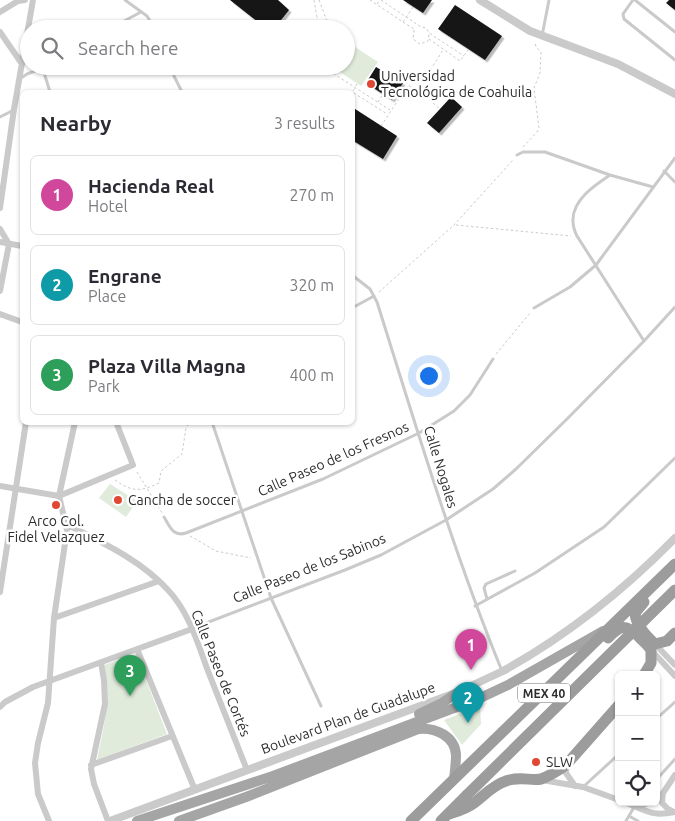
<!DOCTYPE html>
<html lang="en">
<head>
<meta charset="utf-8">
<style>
  body { margin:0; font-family:Ubuntu,sans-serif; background:#f7f7f7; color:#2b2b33 }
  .controls { position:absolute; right:15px; bottom:15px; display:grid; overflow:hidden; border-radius:8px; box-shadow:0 1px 4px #0004 }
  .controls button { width:45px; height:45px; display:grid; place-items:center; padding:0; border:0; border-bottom:1px solid #e1e1e2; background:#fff; color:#2b2b33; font:25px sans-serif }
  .you { position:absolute; left:428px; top:375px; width:18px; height:18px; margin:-12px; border:4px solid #fff; border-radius:50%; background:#1a73e8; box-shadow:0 0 0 8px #1a73e833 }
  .badge { display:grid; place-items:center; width:32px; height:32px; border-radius:50%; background:#e04833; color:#fff; font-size:16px; font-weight:700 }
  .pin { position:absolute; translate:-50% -41px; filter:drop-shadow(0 1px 2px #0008) }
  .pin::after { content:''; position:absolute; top:26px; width:18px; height:15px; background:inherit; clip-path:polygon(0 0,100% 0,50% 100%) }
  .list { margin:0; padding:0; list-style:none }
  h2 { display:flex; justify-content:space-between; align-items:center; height:65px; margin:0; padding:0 20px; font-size:21px }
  h2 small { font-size:16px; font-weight:400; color:#7c7c81 }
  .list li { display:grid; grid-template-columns:32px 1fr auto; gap:15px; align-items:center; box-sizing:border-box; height:80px; margin:0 10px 10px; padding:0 10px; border:1px solid #e1e1e2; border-radius:8px }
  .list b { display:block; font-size:19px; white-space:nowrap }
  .list p { margin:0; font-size:16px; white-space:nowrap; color:#7c7c81 }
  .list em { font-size:16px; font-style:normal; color:#7c7c81 }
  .icon { flex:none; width:28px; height:28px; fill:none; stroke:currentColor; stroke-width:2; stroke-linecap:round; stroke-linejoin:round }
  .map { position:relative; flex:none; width:675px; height:821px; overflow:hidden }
  .search { position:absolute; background:#fff; box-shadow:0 1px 4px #0004; left:20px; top:20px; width:335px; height:55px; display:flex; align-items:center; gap:12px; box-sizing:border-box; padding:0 18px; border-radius:28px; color:#7c7c81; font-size:19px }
  .panel { position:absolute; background:#fff; box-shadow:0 1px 4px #0004; left:20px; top:90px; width:335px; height:335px; border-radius:8px }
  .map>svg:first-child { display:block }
  .green { fill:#e0ebdb }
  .building { fill:#141414; filter:url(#shadow) }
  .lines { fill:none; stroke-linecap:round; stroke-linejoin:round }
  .path { stroke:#cacaca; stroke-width:1; stroke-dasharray:2.5 2.5; stroke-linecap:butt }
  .service { stroke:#cacaca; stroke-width:3 }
  .minor { stroke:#cacaca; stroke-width:6 }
  .tertiary { stroke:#cacaca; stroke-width:8 }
  .primary { stroke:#a5a5a5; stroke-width:10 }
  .trunk { stroke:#9c9c9c; stroke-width:11 }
  .trunk-bridge { stroke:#9c9c9c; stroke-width:11 }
  .poi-dot { fill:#e04833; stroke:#fff; stroke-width:2 }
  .labels { text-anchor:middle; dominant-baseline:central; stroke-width:5; stroke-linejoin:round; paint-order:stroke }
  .shield { fill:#fff; stroke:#6c6c6c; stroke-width:1 }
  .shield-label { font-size:12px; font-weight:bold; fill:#2d2d2d }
  .poi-label { font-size:14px; fill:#2d2d2d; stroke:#fff; text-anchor:start }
  .street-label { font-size:14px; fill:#2d2d2d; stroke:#fff }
</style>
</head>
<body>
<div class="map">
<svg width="675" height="821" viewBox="0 0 675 821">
  <defs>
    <filter id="shadow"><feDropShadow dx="2.5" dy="2.5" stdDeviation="0" flood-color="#0004"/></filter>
  </defs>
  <rect width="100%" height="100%" fill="#fff"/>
  <!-- green -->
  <path class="green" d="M346 41 378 62 361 86 331 66H346Z
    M110 484 137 501 126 517 99 498Z
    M136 654 167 734 97 760C104 726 111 701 104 665Z
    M480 706 481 724 462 745 444 720Z"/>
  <!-- building -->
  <path class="building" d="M230 0H278L289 10 274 29H267Z
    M403 0H432L423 13Z
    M669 0H675V10L666 3Z
    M455 5 502 36 485 60 438 29Z
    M376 67 403 83 392 100 366 83Z
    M451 97 462 107 439 133 427 123Z
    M352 107 397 136 383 159 352 140Z"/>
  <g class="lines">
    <!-- path -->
    <path class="path" d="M314 0 319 29
      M319 0 330 29
      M370 0 403 22 413 7
      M381 0 421 27 426 28 429 33 464 56
      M377 4 380 0
      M403 22 414 29
      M414 30 413 39 420 44 428 41 429 34
      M429 39 460 61 468 50
      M327 66 331 72 390 110
      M357 84 353 91 354 93 387 114
      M417 91 443 50
      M378 102 383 94
      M381 126 408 85 421 93 440 109
      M523 147 537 132 539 128 534 88 540 73 541 52 536 47 535 42
      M456 225 571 236
      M379 292 454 225 513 160
      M496 354 530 313
      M137 472 162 513
      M115 480C132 492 140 492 159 483L161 471 182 454 186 428 189 422
      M190 536 216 551 251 558"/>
    <!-- service -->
    <path class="service" d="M125 0 147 16 155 29
      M633 0 623 14 624 19 675 60
      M635 0 675 32
      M109 29 141 12
      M542 36 549 0
      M42 66 50 92
      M169 66 182 92
      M21 78 27 74 48 66
      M0 117 14 110
      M517 155 523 152H545L610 175 653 187
      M664 171 675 182
      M610 175C595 185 572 200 573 221 573 226 575 232 577 236L644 341
      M352 275 370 289 377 302C416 426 453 551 502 671
      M352 308 374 296
      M534 308 570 287 596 265 675 158
      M212 422 271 598 321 706
      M164 517C170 527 173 537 186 533L323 479 419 433 454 411 470 395 493 359
      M487 599 484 588 486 584 515 571
      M475 606 535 573 604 527 675 458
      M193 628 345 570 381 555 446 520 493 489 516 469 568 418 644 341 675 307
      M656 719 675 702
      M656 780 675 759
      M583 787 619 754
      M629 816 638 821
      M626 821 637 802"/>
    <!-- minor -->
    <path class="minor" d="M0 12 18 1 25 0
      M0 32 22 64
      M0 208 14 109 33 0
      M0 229 9 244 0 291
      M0 242 22 246
      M0 314 22 322
      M0 486 59 496 133 465 116 422
      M66 524C101 542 141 560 168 590 189 612 198 644 208 671 221 704 234 737 247 770
      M0 592 26 422
      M54 618 159 581
      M655 644 675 665
      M137 649 195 790
      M652 651 675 676
      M101 663 104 680 105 704 91 769 94 784 108 821
      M0 707 5 702 33 687 192 629
      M91 765 172 736
      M566 765V773L575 786
      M542 780 583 787 619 800
      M663 793 662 803 668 809 674 812
      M656 799 663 793 675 775
      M624 802C646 810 650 817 675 812
      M637 807 651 802
      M49 821 38 794 35 763 38 743 48 703 54 618 67 530 59 496 75 422"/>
    <!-- tertiary -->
    <path class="tertiary" d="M480 0 530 31 618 64 675 94
      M110 821 458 692C473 685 488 678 503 671 566 636 624 590 675 538"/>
    <!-- primary -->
    <path class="primary" d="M419 714 442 703 458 692
      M137 821 273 776 478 699 508 685 603 631
      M179 821 246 797 418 729C435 727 455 736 456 755 456 763 455 771 454 779"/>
    <!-- trunk -->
    <path class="trunk" d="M644 602 635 613C636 626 646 636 655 644L667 641 675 633
      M608 638C621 624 627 624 640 638 644 642 648 645 651 650V663L644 675
      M449 814C458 811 466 809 474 803 485 795 493 785 506 781 519 776 531 781 541 779 549 776 559 770 566 765L619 705
      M411 821 675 564
      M441 821 467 795"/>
    <!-- trunk-bridge -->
    <path class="trunk-bridge" d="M467 795 675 590"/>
  </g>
  <!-- markers -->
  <g class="poi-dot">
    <circle cx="371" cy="84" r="5"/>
    <circle cx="118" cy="500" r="5"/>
    <circle cx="56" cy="505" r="5"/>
    <circle cx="536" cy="762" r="5"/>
  </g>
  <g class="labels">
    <!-- shield labels -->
    <rect class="shield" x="518" y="683.5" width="52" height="19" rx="4"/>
    <g class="shield-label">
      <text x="544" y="693">MEX 40</text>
    </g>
    <!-- poi labels -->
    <g class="poi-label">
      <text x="381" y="76">Universidad<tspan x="381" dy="16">Tecnológica de Coahuila</tspan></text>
      <text x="128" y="500">Cancha de soccer</text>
      <text x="56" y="521" text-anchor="middle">Arco Col.<tspan x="56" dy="16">Fidel Velazquez</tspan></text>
      <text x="546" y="762">SLW</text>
    </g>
    <!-- street labels -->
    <g class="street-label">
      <text transform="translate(333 459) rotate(-24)">Calle Paseo de los Fresnos</text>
      <text transform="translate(441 467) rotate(73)">Calle Nogales</text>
      <text transform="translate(309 568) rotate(-22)">Calle Paseo de los Sabinos</text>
      <text transform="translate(221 673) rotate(68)">Calle Paseo de Cortés</text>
      <text transform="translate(348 718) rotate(-20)">Boulevard Plan de Guadalupe</text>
    </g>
  </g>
</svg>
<div class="controls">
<button>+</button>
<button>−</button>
<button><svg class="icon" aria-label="locate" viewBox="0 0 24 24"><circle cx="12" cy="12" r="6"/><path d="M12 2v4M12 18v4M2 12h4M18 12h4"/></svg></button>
</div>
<div class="you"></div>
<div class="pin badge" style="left:471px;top:670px;background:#d1479c">1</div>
<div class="pin badge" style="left:468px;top:723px;background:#0f9aa8">2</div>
<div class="pin badge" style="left:130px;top:696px;background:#2e9e5b">3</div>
<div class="search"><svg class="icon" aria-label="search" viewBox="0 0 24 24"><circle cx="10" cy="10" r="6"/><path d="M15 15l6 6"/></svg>Search here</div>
<section class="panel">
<h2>Nearby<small>3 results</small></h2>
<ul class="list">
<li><span class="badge" style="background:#d1479c">1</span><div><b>Hacienda Real</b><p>Hotel</p></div><em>270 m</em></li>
<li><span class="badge" style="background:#0f9aa8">2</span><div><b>Engrane</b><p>Place</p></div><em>320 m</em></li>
<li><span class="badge" style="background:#2e9e5b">3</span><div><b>Plaza Villa Magna</b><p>Park</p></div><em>400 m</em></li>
</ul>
</section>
</div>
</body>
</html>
